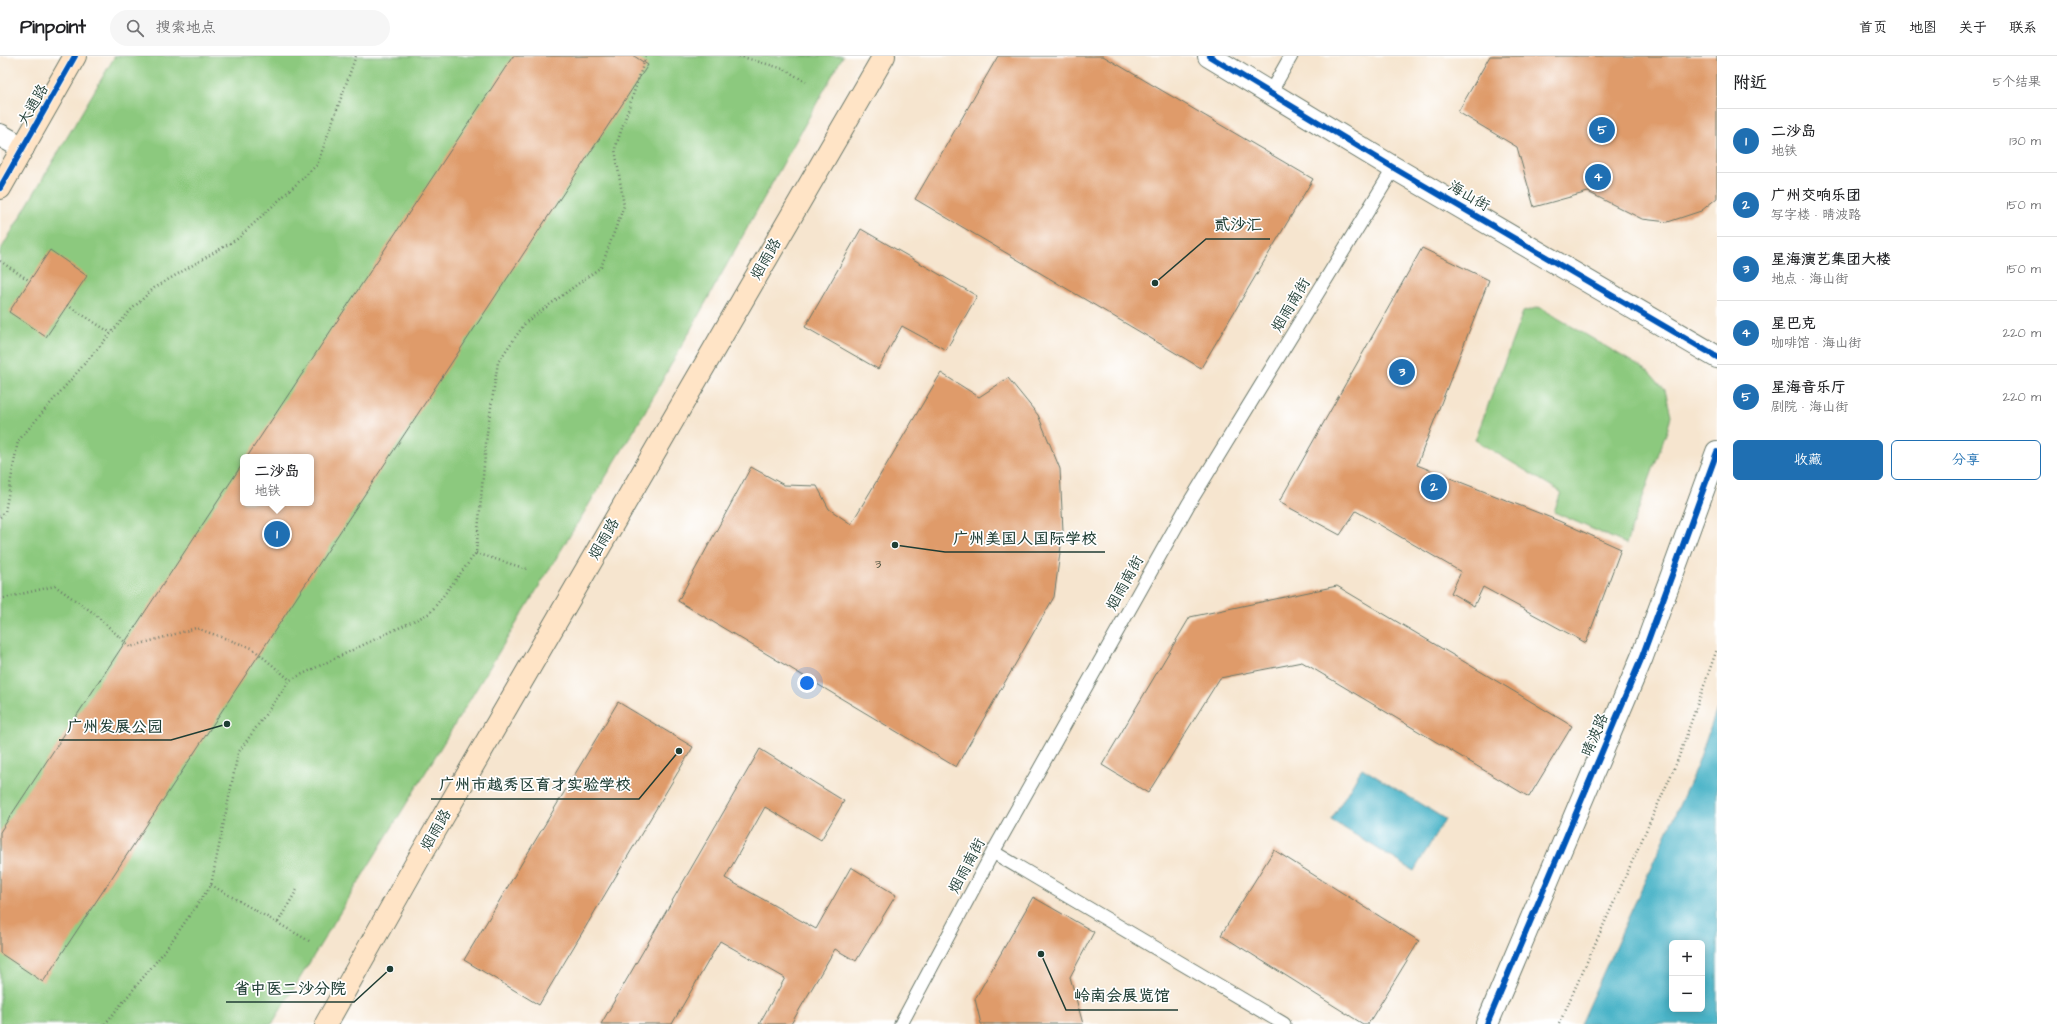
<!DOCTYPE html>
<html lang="zh">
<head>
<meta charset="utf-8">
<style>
  body { margin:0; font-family:"Architects Daughter","LXGW WenKai TC",sans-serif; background:#f6f6f6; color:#202124 }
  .controls { position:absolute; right:12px; bottom:12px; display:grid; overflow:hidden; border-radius:6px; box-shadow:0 2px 10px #0003 }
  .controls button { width:36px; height:36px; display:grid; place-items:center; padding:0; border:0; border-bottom:1px solid #e0e0e0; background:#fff; color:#202124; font:20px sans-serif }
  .you { position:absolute; left:807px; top:627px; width:14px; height:14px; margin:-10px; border:3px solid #fff; border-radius:50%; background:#1a73e8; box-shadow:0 0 0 6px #1a73e833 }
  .badge { display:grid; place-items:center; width:26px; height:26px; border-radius:50%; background:#1f6fb2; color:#fff; font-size:13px; font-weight:700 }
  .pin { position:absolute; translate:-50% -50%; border:2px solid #fff; box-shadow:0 1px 4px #0006 }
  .popup { position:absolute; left:240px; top:398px; width:74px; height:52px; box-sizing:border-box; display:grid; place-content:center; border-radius:6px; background:#fff; filter:drop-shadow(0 1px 3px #0005); font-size:13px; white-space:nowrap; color:#757577 }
  .popup b { font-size:15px; color:#202124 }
  .popup::after { content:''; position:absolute; left:50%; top:100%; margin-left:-8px; border:8px solid transparent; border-top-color:#fff }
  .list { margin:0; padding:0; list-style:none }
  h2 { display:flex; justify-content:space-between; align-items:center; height:52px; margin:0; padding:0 16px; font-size:17px }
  h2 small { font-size:13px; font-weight:400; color:#757577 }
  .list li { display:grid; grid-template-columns:26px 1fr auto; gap:12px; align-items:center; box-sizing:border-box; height:64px; padding:0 16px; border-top:1px solid #e0e0e0 }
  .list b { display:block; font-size:15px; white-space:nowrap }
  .list p { margin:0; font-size:13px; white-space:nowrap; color:#757577 }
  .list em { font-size:13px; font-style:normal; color:#757577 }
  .actions { display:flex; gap:8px; padding:12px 16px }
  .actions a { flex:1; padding:9px 0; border:1px solid #1f6fb2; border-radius:6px; text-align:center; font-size:14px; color:#1f6fb2 }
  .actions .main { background:#1f6fb2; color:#fff }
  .icon { flex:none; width:22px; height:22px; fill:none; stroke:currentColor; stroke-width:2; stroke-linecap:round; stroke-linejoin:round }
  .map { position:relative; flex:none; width:1717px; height:968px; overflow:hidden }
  header { display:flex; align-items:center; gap:24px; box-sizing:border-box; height:56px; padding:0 20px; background:#fff; border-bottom:1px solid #e0e0e0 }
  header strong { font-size:19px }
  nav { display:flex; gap:22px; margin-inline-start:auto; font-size:14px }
  .search { width:280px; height:36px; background:#f6f6f6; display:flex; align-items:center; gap:10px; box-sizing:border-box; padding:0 14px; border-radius:22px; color:#757577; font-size:15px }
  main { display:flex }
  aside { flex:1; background:#fff }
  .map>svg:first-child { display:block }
  .green { fill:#8cc97e; stroke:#568359; fill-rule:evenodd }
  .water { fill:#49b3c7; stroke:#34787e; fill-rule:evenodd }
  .building { fill:#df9b6a }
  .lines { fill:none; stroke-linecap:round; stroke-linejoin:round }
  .lane-casing { stroke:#6a786a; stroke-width:15 }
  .street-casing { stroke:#6a786a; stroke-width:24 }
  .secondary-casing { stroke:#6a786a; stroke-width:24 }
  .path { stroke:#6a786a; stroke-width:2.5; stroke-dasharray:1 3; stroke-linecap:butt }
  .lane { stroke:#fff; stroke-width:13 }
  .street { stroke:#fff; stroke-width:22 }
  .secondary { stroke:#ffe4c6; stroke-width:22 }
  .cycleway-casing { stroke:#fff; stroke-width:8 }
  .cycleway { stroke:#0057b8; stroke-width:6 }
  .labels { text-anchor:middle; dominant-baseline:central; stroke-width:3.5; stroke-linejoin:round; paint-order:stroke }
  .number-label { font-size:13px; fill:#4f5442 }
  .street-label { font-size:15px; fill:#1f3d34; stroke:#fff }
  .leader { fill:none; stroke:#1f3d34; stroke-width:1.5 }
  .callout-dot { fill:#1f3d34; stroke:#fff; stroke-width:1.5 }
  .callout-label { font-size:16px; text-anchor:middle; font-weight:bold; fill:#1f3d34; stroke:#fff; stroke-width:3.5; stroke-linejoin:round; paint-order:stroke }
</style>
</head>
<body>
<header>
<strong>Pinpoint</strong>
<div class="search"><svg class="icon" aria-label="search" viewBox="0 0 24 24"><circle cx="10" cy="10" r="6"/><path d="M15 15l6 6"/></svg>搜索地点</div>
<nav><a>首页</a><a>地图</a><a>关于</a><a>联系</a></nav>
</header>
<main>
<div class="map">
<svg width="1717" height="968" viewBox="0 0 1717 968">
  <rect width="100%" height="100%" fill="#fff"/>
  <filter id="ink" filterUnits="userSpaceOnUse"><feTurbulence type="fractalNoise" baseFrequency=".025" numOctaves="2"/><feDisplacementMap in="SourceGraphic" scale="8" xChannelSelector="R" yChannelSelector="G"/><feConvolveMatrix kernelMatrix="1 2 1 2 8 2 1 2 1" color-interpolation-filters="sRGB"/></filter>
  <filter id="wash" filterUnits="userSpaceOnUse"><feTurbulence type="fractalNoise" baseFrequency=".012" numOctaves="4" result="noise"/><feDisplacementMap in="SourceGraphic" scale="16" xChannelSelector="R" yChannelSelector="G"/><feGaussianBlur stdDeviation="0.9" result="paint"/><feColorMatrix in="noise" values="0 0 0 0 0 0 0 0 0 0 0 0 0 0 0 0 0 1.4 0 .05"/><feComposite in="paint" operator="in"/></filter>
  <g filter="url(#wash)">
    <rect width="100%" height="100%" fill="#f6e5cf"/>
    <!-- green -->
    <path class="green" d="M115 0H843L638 368 272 968H0V195ZM243 401H311V447H243Z
      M1539 251 1649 316 1665 334 1671 359 1668 372 1626 488 1554 456 1561 436 1475 384 1523 256Z"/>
    <!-- water -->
    <path class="water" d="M1717 653V968H1580L1696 712ZM1672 887H1702V953H1672Z
      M1362 712 1445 763 1414 815 1331 764Z"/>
    <g id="blocks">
      <!-- building -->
      <path class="building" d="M513 0H634L648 9 43 926 0 897V776L243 407V447H311V401H247Z
        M998 0H1103L1313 123 1201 312 915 143Z
        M1490 0H1717V142L1701 155 1668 166 1642 163 1588 136 1534 151 1517 91 1458 56Z
        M861 173 977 240 946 294 902 270 878 313 805 271Z
        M1422 192 1489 224 1417 409 1559 465 1621 493 1586 587 1483 531 1474 550 1451 537 1461 516 1356 455 1340 479 1279 446Z
        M50 194 87 220 46 281 9 256Z
        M941 317 979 341 1008 322 1038 359 1060 413 1063 475 1054 541 956 711 678 545 751 411 784 429 817 430 829 453 851 468Z
        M1337 530 1572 670 1529 741 1302 606 1220 622 1148 737 1102 709 1190 561Z
        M618 646 693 691 539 949 464 904Z
        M760 693 844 745 821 784 765 751 725 822 816 873 851 811 896 839 856 905 835 893 791 968H759L785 922 720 885 672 968H601Z
        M1274 794 1419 885 1368 968H1363L1221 879Z
        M1033 841 1094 876 1070 921 1083 968H981L975 943Z"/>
    </g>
  </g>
  <g filter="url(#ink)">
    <use href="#blocks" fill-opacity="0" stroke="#6a786a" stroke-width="1"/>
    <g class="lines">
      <defs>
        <path id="lane" d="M1270 37 1291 0
          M993 796 1284 968
          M901 968 993 796 1188 449 1394 112"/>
        <path id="street" d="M1209 0 1394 112 1717 301
          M0 79 23 92
          M1487 968 1642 601 1717 396"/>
        <path id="secondary" d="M0 132 75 0
          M326 968 418 804 884 0"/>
      </defs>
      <!-- lane casing -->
      <use href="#lane" class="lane-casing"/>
      <!-- street casing -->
      <use href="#street" class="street-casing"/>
      <!-- secondary casing -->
      <use href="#secondary" class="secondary-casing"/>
      <!-- path -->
      <path class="path" d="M739 0 784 13 806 26
        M0 205 30 225
        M67 249 111 277
        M0 461 5 456 18 385 130 255 154 232 237 183 317 109 356 0
        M476 497 527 513
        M0 543 55 530 95 558 130 591 196 572 252 592 290 624
        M211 829 311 886
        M278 866 298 832
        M105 968 164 896 211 829 238 697 290 624 430 557 476 497 487 377 498 306 526 266 601 211 624 150 615 93 646 0
        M1559 968 1677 706 1717 593"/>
      <!-- lane -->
      <use href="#lane" class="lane"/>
      <!-- street -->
      <use href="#street" class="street"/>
      <!-- secondary -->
      <use href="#secondary" class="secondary"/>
      <defs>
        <path id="cycleway" d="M1209 0 1394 112 1717 301
          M0 132 75 0
          M1487 968 1642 601 1717 396"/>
      </defs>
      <!-- cycleway casing -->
      <use href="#cycleway" class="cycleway-casing"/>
      <!-- cycleway -->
      <use href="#cycleway" class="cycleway"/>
    </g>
  </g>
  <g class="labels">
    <!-- number labels -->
    <g class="number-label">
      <text x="878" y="508">3</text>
    </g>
    <!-- street labels -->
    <g class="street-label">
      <text transform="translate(33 49) rotate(-60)">大通路</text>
      <text transform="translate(1469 140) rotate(30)">海山街</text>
      <text transform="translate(766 203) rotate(-60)">烟雨路</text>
      <text transform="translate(1291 249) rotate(-59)">烟雨南街</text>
      <text transform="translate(604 483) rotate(-60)">烟雨路</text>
      <text transform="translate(1125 527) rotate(-61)">烟雨南街</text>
      <text transform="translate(1595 679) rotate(-67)">晴波路</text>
      <text transform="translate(436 774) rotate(-60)">烟雨路</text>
      <text transform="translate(967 810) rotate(-62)">烟雨南街</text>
    </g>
  </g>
  <!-- callouts -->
  <path class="leader" d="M1155 227L1206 183H1270M895 489L945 496H1105M227 668L171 684H59M679 695L639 743H431M390 913L354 946H226M1041 898L1066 954H1178"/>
  <g class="callout-dot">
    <circle cx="1155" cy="227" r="4"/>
    <circle cx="895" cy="489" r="4"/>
    <circle cx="227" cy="668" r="4"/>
    <circle cx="679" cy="695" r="4"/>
    <circle cx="390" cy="913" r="4"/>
    <circle cx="1041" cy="898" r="4"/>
  </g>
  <g class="callout-label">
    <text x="1238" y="174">贰沙汇</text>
    <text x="1025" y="488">广州美国人国际学校</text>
    <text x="115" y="676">广州发展公园</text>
    <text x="535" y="734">广州市越秀区育才实验学校</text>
    <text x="290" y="938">省中医二沙分院</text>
    <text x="1122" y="945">岭南会展览馆</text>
  </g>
</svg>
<div class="controls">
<button>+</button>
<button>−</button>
</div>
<div class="you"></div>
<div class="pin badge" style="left:277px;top:478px">1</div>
<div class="popup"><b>二沙岛</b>地铁</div>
<div class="pin badge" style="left:1434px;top:431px">2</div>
<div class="pin badge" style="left:1402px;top:316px">3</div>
<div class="pin badge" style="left:1598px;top:121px">4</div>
<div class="pin badge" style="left:1602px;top:74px">5</div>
</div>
<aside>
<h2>附近<small>5个结果</small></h2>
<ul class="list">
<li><span class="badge">1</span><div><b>二沙岛</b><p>地铁</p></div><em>130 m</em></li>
<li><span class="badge">2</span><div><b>广州交响乐团</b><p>写字楼 · 晴波路</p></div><em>150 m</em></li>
<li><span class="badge">3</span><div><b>星海演艺集团大楼</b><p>地点 · 海山街</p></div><em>150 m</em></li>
<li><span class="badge">4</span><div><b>星巴克</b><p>咖啡馆 · 海山街</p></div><em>220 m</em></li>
<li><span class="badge">5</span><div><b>星海音乐厅</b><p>剧院 · 海山街</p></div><em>220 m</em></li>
</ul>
<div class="actions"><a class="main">收藏</a><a>分享</a></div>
</aside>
</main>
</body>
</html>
